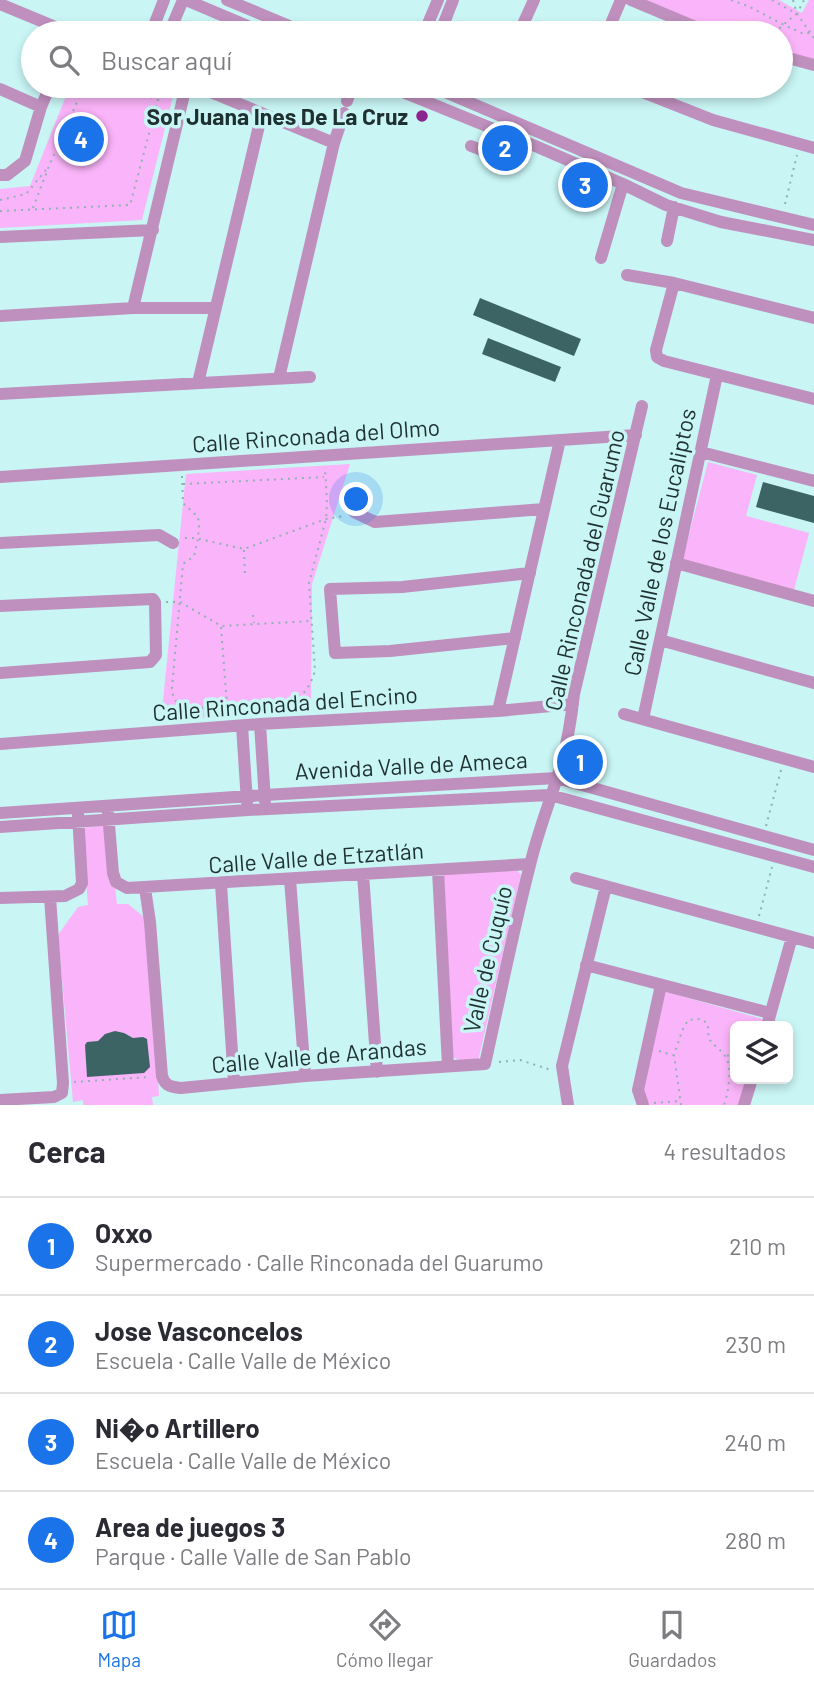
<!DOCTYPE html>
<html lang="es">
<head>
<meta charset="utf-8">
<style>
  body { margin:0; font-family:Barlow,sans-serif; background:#f2f2f3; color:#2b2b33 }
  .controls { position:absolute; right:21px; bottom:21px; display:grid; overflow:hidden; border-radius:10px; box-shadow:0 4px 10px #0003 }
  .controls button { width:63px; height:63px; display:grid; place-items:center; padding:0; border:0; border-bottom:2px solid #e1e1e2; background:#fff; color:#2b2b33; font:35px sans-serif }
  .you { position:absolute; left:357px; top:500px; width:24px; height:24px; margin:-18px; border:5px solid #fff; border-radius:50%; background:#1a73e8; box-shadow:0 0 0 10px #1a73e833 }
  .badge { display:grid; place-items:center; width:46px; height:46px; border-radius:50%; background:#1a73e8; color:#fff; font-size:23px; font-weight:700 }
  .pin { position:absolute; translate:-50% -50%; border:4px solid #fff; box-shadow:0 2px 7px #0006 }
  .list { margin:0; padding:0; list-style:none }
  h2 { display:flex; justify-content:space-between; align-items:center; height:91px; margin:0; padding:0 28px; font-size:30px }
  h2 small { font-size:23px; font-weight:400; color:#7c7c81 }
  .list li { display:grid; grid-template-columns:46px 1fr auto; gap:21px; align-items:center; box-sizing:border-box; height:98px; padding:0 28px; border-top:2px solid #e1e1e2 }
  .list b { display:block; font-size:26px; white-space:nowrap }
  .list p { margin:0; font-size:23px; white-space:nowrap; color:#7c7c81 }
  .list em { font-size:23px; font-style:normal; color:#7c7c81 }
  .icon { flex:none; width:38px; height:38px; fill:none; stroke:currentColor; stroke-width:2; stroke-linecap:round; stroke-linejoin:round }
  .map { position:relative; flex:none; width:814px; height:1105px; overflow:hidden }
  .search { position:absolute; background:#fff; box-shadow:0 4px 10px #0003; left:21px; right:21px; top:21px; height:77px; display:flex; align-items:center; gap:18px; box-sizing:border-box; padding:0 24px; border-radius:38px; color:#7c7c81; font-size:26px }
  .sheet { height:483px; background:#fff }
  nav { display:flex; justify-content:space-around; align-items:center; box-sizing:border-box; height:98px; border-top:2px solid #e1e1e2; background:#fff; font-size:19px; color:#7c7c81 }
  nav a { display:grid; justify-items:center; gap:4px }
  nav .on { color:#1a73e8 }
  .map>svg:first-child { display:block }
  .green { fill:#fab4f9 }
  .building { fill:#3d6465 }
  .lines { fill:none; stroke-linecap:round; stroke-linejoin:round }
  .path { stroke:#8fb2b3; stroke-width:2; stroke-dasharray:2 5; stroke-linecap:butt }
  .minor { stroke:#bf90be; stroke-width:12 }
  .poi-dot { fill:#8a268d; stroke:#c9f5f5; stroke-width:2.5 }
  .labels { text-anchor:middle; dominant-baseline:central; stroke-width:7; stroke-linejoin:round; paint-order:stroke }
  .poi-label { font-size:23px; font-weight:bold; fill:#1f3031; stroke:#c9f5f5; text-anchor:end }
  .street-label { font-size:23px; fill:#1f3031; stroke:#c9f5f5 }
</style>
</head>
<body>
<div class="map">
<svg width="814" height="1105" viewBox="0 0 814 1105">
  <rect width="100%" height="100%" fill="#c9f5f5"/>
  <!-- green -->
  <path class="green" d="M637 0H779L802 13 809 0H814V60L781 51V33H723Z
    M70 86H156L174 92 142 220 0 228V189L30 186Z
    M708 462 757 475 746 516 809 533 794 590 682 561Z
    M350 464 312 584 311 712 161 720 186 474Z
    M108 825 117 904H128L149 921 159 1096 152 1097 153 1105H83V1100L73 1102 58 935 78 907 88 905 82 828Z
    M515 867 521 875 478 1061H459L452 1056 441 872Z
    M663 991 766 1020 764 1026H735V1079H748L740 1105H645L641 1090Z"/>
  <!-- building -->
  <path class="building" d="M480 298 581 339 574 356 473 315Z
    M488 338 561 367 555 382 482 354Z
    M763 482 814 496V523L756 507Z
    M572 750 592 755 588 774 567 770Z
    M115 1031 124 1033 133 1038 143 1037 147 1039 150 1067 144 1073 87 1077 85 1045 87 1042 98 1041 105 1034Z"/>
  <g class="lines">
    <!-- path -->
    <path class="path" d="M731 0 748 6 784 25 804 34 814 32
      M772 0 797 14 804 0
      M793 0 797 14 814 38
      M720 28 736 33
      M774 33 796 14
      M0 200 26 194 46 170
      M785 204 797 155
      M33 208 49 166 84 86
      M0 211 130 205 158 100 119 86
      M182 476 183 503 198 517 199 525 198 539 194 556 183 564 172 688C173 703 179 706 194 708 215 707 283 707 298 697 308 691 311 682 315 671L309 583 326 519 327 504 325 467
      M183 484 324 477
      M185 538H195L244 549 326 519 344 516
      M244 550 245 576
      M166 602H180L221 626 311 621
      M253 615 254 623
      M221 627 227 705
      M766 826 781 770
      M759 916 772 867
      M659 1051 673 1055
      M727 1056 735 1052
      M499 1062 520 1060 551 1070
      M74 1082 149 1077
      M654 1103 679 1101
      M681 1105 674 1055 682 1031 688 1020 701 1019 708 1024C707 1047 715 1042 725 1056 733 1066 728 1094 724 1105"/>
    <!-- minor -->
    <path class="minor" d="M186 0 264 33
      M227 0 306 33
      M631 0 710 33
      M0 4 70 33
      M151 33 164 0
      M169 33 183 0
      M424 33 438 0
      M440 33 453 0
      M519 33 534 0
      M607 33 621 0
      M781 56 814 65
      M196 86 334 143
      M388 86 533 145 623 184 666 205 721 222 814 240
      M431 86 681 193 814 225
      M627 86 713 120 814 148
      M0 89 41 107
      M347 101 352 86
      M471 146 508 160
      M0 175H7L25 161 41 107 50 86
      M0 237 153 230
      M667 241 674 207
      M601 258 623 184
      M627 275 674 283 814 318
      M674 283 656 350 657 357 664 361 814 399
      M133 308 186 86
      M0 316 133 308H215
      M279 378 334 143 344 113
      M198 383 262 113
      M0 394 310 377
      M701 452 814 481
      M0 477 636 435
      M354 512 375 522 544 509
      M0 543 159 535 173 543
      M676 563 814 601
      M0 606 153 599 155 602 156 655 150 662 0 673
      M515 638 390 651 335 653 330 589 402 587 530 573
      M660 640 814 683
      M498 711 560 440
      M624 714 814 767
      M643 719 717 375
      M260 724 265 801
      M242 726 247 802
      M0 744 260 724 498 711 573 704
      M0 813 265 795 557 778 814 850
      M108 813 113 873 116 882 127 888 530 864
      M0 827 248 810 550 795 814 867
      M438 870 448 1066
      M363 874 377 1072
      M576 878 814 943
      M290 879 305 1076
      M221 884 234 1082
      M145 888 150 922 162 1076C165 1086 171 1087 181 1088L305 1076 485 1064C500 997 513 931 530 865 537 835 548 807 557 778 566 751 571 722 574 694L642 406
      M0 898 65 896 79 889 82 883 78 814
      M586 965 770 1013
      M767 1026 792 937
      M0 1100 54 1097 62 1093 63 1083 50 897
      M568 1105 562 1066 606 886
      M643 1105 638 1090 661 985
      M744 1105 752 1079"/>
  </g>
  <!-- markers -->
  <circle class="poi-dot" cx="422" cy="116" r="7"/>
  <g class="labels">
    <!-- poi labels -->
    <g class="poi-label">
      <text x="408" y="116">Sor Juana Ines De La Cruz</text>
    </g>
    <!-- street labels -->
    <g class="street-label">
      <text transform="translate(316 435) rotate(-4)">Calle Rinconada del Olmo</text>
      <text transform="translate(659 542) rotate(-78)">Calle Valle de los Eucaliptos</text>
      <text transform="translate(584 570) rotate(-77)">Calle Rinconada del Guarumo</text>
      <text transform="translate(285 703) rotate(-4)">Calle Rinconada del Encino</text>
      <text transform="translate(411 765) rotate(-3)">Avenida Valle de Ameca</text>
      <text transform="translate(316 857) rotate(-4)">Calle Valle de Etzatlán</text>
      <text transform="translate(487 959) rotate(-77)">Valle de Cuquío</text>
      <text transform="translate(319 1055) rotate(-5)">Calle Valle de Arandas</text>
    </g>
  </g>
</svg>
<div class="controls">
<button><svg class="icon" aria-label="layers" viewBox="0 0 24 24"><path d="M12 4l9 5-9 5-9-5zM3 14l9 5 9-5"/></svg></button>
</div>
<div class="you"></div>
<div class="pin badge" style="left:580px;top:762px">1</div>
<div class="pin badge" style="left:505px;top:148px">2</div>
<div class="pin badge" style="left:585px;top:185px">3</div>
<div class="pin badge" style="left:81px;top:139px">4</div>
<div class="search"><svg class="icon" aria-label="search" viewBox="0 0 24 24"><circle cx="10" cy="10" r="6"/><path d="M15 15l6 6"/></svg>Buscar aquí</div>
</div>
<section class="sheet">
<h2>Cerca<small>4 resultados</small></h2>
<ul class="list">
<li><span class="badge">1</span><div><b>Oxxo</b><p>Supermercado · Calle Rinconada del Guarumo</p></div><em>210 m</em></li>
<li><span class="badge">2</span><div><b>Jose Vasconcelos</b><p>Escuela · Calle Valle de México</p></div><em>230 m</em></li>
<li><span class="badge">3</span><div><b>Ni�o Artillero</b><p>Escuela · Calle Valle de México</p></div><em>240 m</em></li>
<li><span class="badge">4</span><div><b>Area de juegos 3</b><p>Parque · Calle Valle de San Pablo</p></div><em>280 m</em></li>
</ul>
</section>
<nav>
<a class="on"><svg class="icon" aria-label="map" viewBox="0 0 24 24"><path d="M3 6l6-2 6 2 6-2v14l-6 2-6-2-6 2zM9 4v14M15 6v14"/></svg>Mapa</a>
<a><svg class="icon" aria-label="directions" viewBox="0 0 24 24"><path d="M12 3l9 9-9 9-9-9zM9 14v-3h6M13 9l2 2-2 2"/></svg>Cómo llegar</a>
<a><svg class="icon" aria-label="saved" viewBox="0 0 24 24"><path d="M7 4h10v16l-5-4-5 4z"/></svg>Guardados</a>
</nav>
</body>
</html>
